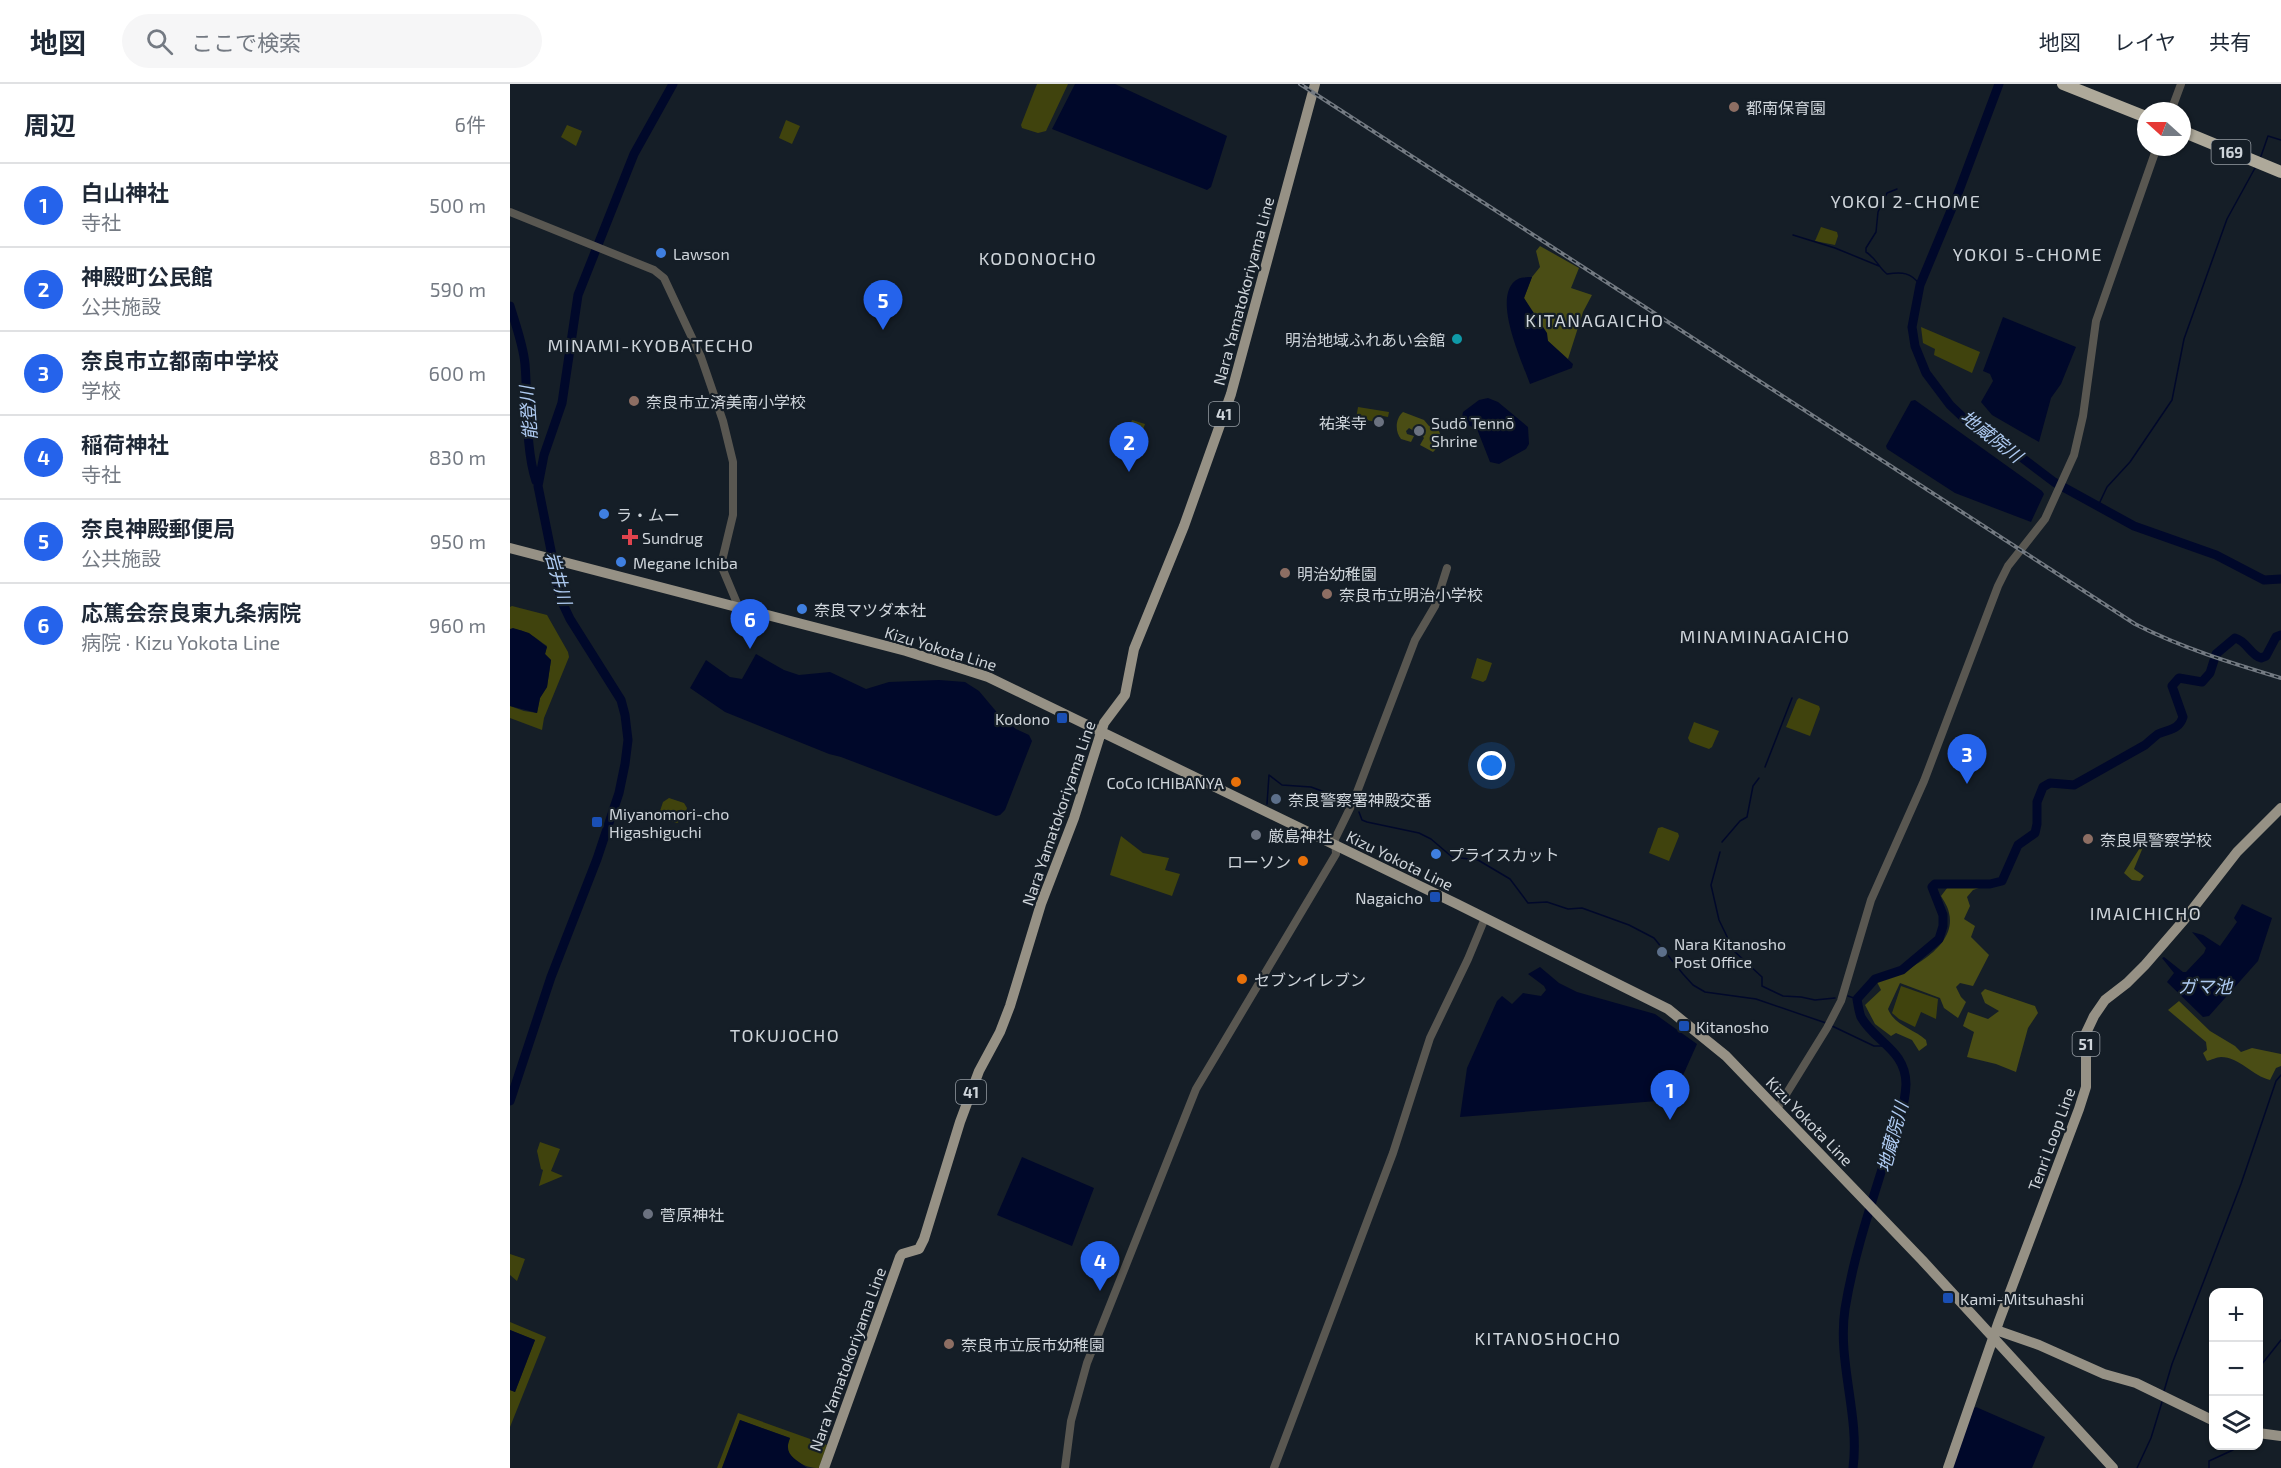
<!DOCTYPE html>
<html lang="ja">
<head>
<meta charset="utf-8">
<style>
  body { margin:0; font-family:"Exo 2","Noto Sans JP",sans-serif; background:#f6f6f7; color:#1f2937 }
  .controls { position:absolute; right:18px; bottom:18px; display:grid; overflow:hidden; border-radius:12px; box-shadow:0 2px 4px #0004 }
  .controls button { width:54px; height:54px; display:grid; place-items:center; padding:0; border:0; border-bottom:2px solid #e0e1e3; background:#fff; color:#1f2937; font:30px sans-serif }
  .compass { position:absolute; left:1627px; top:18px; width:54px; height:54px; border-radius:50%; background:#fff; box-shadow:0 2px 4px #0004; rotate:291deg }
  .you { position:absolute; left:982px; top:682px; width:21px; height:21px; margin:-15px; border:4px solid #fff; border-radius:50%; background:#1a73e8; box-shadow:0 0 0 9px #1a73e833 }
  .badge { display:grid; place-items:center; width:39px; height:39px; border-radius:50%; background:#2563eb; color:#fff; font-size:20px; font-weight:700 }
  .pin { position:absolute; translate:-50% -50px; filter:drop-shadow(0 2px 3px #0008) }
  .pin::after { content:''; position:absolute; top:32px; width:21px; height:18px; background:inherit; clip-path:polygon(0 0,100% 0,50% 100%) }
  .list { margin:0; padding:0; list-style:none }
  h2 { display:flex; justify-content:space-between; align-items:center; height:78px; margin:0; padding:0 24px; font-size:26px }
  h2 small { font-size:20px; font-weight:400; color:#747a83 }
  .list li { display:grid; grid-template-columns:39px 1fr auto; gap:18px; align-items:center; box-sizing:border-box; height:84px; padding:0 24px; border-top:2px solid #e0e1e3 }
  .list b { display:block; font-size:22px; white-space:nowrap }
  .list p { margin:0; font-size:20px; white-space:nowrap; color:#747a83 }
  .list em { font-size:20px; font-style:normal; color:#747a83 }
  .icon { flex:none; width:33px; height:33px; fill:none; stroke:currentColor; stroke-width:2; stroke-linecap:round; stroke-linejoin:round }
  .map { position:relative; flex:none; width:1771px; height:1384px; overflow:hidden }
  header { display:flex; align-items:center; gap:36px; box-sizing:border-box; height:84px; padding:0 30px; background:#fff; border-bottom:2px solid #e0e1e3 }
  header strong { font-size:28px }
  nav { display:flex; gap:33px; margin-inline-start:auto; font-size:21px }
  .search { width:420px; height:54px; background:#f6f6f7; display:flex; align-items:center; gap:15px; box-sizing:border-box; padding:0 21px; border-radius:33px; color:#747a83; font-size:22px }
  main { display:flex }
  aside { flex:1; background:#fff }
  .map>svg:first-child { display:block }
  .green { fill:#40430d }
  .forest { fill:#4a4d15 }
  .water { fill:#00082a }
  .lines { fill:none; stroke-linecap:round; stroke-linejoin:round }
  .stream { stroke:#00082a; stroke-width:1.5 }
  .river { stroke:#00082a; stroke-width:9 }
  .minor { stroke:#595751; stroke-width:8 }
  .major { stroke:#969185; stroke-width:10 }
  .highway { stroke:#aea99a; stroke-width:12 }
  .rail-casing { stroke:#737a82; stroke-width:4 }
  .rail { stroke:#151e27; stroke-width:1.5; stroke-dasharray:4.5; stroke-linecap:butt }
  .education-dot { fill:#8d6e63; stroke:#151e27; stroke-width:2 }
  .shop-dot { fill:#3f7fe0; stroke:#151e27; stroke-width:2 }
  .culture-dot { fill:#0f9aa8; stroke:#151e27; stroke-width:2 }
  .worship-dot { fill:#6b7280; stroke:#151e27; stroke-width:2 }
  .health-dot { fill:#e0444e; stroke:#151e27; stroke-width:2 }
  .transit-dot { fill:#1a4fb4; stroke:#151e27; stroke-width:2 }
  .food-dot { fill:#e8710a; stroke:#151e27; stroke-width:2 }
  .service-dot { fill:#5c6f8a; stroke:#151e27; stroke-width:2 }
  .labels { text-anchor:middle; dominant-baseline:central; stroke-width:4.5; stroke-linejoin:round; paint-order:stroke }
  .shield { fill:#151e27; stroke:#969da4; stroke-width:1.5 }
  .shield-label { font-size:15px; font-weight:bold; fill:#ced4da }
  .poi-label { font-size:16px; fill:#ced4da; stroke:#151e27; text-anchor:start }
  .street-label { font-size:16px; fill:#ced4da; stroke:#151e27 }
  .neighbourhood-label { font-size:18px; letter-spacing:1.5px; fill:#ced4da; stroke:#151e27 }
  .water-label { font-size:18px; font-style:italic; fill:#afcbf2; stroke:#151e27 }
</style>
</head>
<body>
<header>
<strong>地図</strong>
<div class="search"><svg class="icon" aria-label="search" viewBox="0 0 24 24"><circle cx="10" cy="10" r="6"/><path d="M15 15l6 6"/></svg>ここで検索</div>
<nav><a>地図</a><a>レイヤ</a><a>共有</a></nav>
</header>
<main>
<aside>
<h2>周辺<small>6件</small></h2>
<ul class="list">
<li><span class="badge">1</span><div><b>白山神社</b><p>寺社</p></div><em>500 m</em></li>
<li><span class="badge">2</span><div><b>神殿町公民館</b><p>公共施設</p></div><em>590 m</em></li>
<li><span class="badge">3</span><div><b>奈良市立都南中学校</b><p>学校</p></div><em>600 m</em></li>
<li><span class="badge">4</span><div><b>稲荷神社</b><p>寺社</p></div><em>830 m</em></li>
<li><span class="badge">5</span><div><b>奈良神殿郵便局</b><p>公共施設</p></div><em>950 m</em></li>
<li><span class="badge">6</span><div><b>応篤会奈良東九条病院</b><p>病院 · Kizu Yokota Line</p></div><em>960 m</em></li>
</ul>
</aside>
<div class="map">
<svg width="1771" height="1384" viewBox="0 0 1771 1384">
  <rect width="100%" height="100%" fill="#151e27"/>
  <!-- green -->
  <path class="green" d="M527 0H558L536 47 528 49 512 44 511 41Z
    M276 36 290 42 282 60 269 54Z
    M57 41 72 47 66 62 51 53Z
    M1311 143 1327 148 1328 152 1325 161 1305 157Z
    M1411 243 1470 268 1462 289 1424 271 1425 265 1413 259Z
    M848 323 879 328 878 333 868 331 866 338 856 336 855 339 846 335Z
    M622 336 635 340 628 360 618 356 616 352Z
    M2 522 37 531 58 568 59 573 34 634 32 646 0 634V622L14 627 27 629 30 614 37 603 41 576 35 570 37 562C26 554 14 544 0 545V523Z
    M967 574 982 579 976 596 973 598 961 594Z
    M1289 614 1309 622 1310 625 1300 652 1276 643 1287 616Z
    M1184 638 1209 647 1202 663 1199 665 1180 658 1178 654Z
    M159 714 174 719 177 724 174 735 167 739 148 733 153 718Z
    M1152 743 1168 749 1169 752 1159 777 1139 769 1148 744Z
    M611 752 633 769 659 774 655 786 670 790 662 812 600 791Z
    M1391 902 1428 915 1426 935 1411 928 1405 943 1389 935 1382 929Z
    M30 1058 50 1065 41 1087 53 1092 29 1102 33 1086 31 1085 27 1067Z
    M0 1170 15 1175 7 1197 0 1191Z
    M0 1238 36 1253 0 1343V1306L5 1308 25 1256 0 1246Z
    M228 1329 317 1361 309 1384C296 1384 280 1377 277 1363L280 1354 230 1336 212 1384H207Z"/>
  <!-- forest -->
  <path class="forest" d="M1030 162 1069 184 1061 204 1082 211 1073 228 1058 275 1038 257 1014 214 1022 193 1030 183 1026 167Z
    M893 328 914 336 919 342 929 347C932 353 928 364 923 368L910 361 914 354 908 346 904 347 899 344 896 347 897 350 904 352 901 358 891 355C885 348 885 335 893 328Z
    M1638 751 1624 785 1634 792 1630 797 1622 796 1614 789Z
    M1479 798 1478 801 1463 806 1457 813 1460 822 1454 835 1465 842 1461 853 1479 871 1463 902 1450 899 1446 903 1451 913 1456 918 1448 934 1434 924 1430 914 1390 899 1378 925C1384 941 1404 945 1416 956L1417 961 1409 967 1402 956 1386 949 1381 952 1365 940 1355 921 1371 906 1367 898C1393 890 1448 864 1439 829 1438 823 1434 817 1431 812L1441 799Z
    M1475 905 1525 922 1528 929 1518 944 1506 988 1486 980 1457 973 1464 948 1453 942 1458 928 1478 935 1489 927 1475 919 1471 909Z
    M1669 917 1700 947 1725 962 1731 968 1742 964 1771 970V982L1766 984 1760 996C1743 992 1729 973 1711 973 1707 973 1701 976 1697 977L1693 969 1697 966 1696 958 1658 926Z"/>
  <!-- water -->
  <path class="water" d="M565 0H605L717 52 701 103 697 106 542 45Z
    M1022 193 1014 214 1037 249 1038 257 1063 280 1062 284 1020 300C1012 277 980 210 1008 195 1011 193 1018 193 1022 193Z
    M1493 233 1566 263 1551 300 1541 314 1529 358 1482 331 1471 318 1483 297 1480 290 1473 287Z
    M978 314 988 318 1018 343 1019 360 1016 365 989 380 980 378 967 345 951 338 953 328 969 316Z
    M1405 316 1532 407 1534 410 1521 438 1445 409 1377 365 1376 362 1401 317Z
    M3 544 19 549 37 563 35 570 41 576 37 603 30 614 27 629 0 622V545Z
    M246 570 274 586 289 591 320 588 356 605 379 598 429 596 455 598 469 607 490 632 506 645 519 651 522 657 495 726 490 731 486 732 331 673 319 670 215 628 180 604 196 576 220 593 232 595Z
    M1732 820 1762 834 1748 877 1699 932 1693 933 1657 898 1664 889 1652 874 1654 873 1673 888H1676L1694 869 1696 864 1682 848 1693 851 1710 862 1727 838 1724 834Z
    M1030 883 1049 899 1067 908 1145 930 1187 960 1166 1007 1147 1017 950 1033 957 984 987 917 992 912 1002 920 1013 909 1031 912 1036 906 1034 902 1018 890Z
    M512 1073 584 1104 562 1162 487 1131Z
    M0 1246 25 1256 5 1308 0 1306Z
    M1466 1323 1535 1353 1522 1384H1442L1462 1325Z
    M230 1336 280 1354C273 1371 285 1374 297 1384H212Z"/>
  <g class="lines">
    <!-- stream -->
    <path class="stream" d="M1750 75 1758 52 1771 56
      M1387 105 1377 109 1368 128 1366 148 1356 164V168C1367 175 1368 183 1377 190 1392 188 1401 188 1410 201
      M1283 151 1325 164 1369 182
      M1588 422 1597 403 1620 378 1662 316 1674 255 1717 135 1745 84
      M1255 683 1282 614
      M757 720 759 691 772 701 801 703 839 717
      M849 728 852 736 857 738 909 749 921 755 942 773 968 776 1000 795 1018 819 1037 818 1058 825 1072 824 1119 841 1144 854 1173 890 1183 901 1195 908 1246 915 1316 939
      M1212 758 1230 737 1237 733 1243 702 1249 694
      M1210 768 1201 801 1209 836 1224 867 1252 893V902L1273 912 1291 913 1305 916 1325 914
      M1338 912 1347 915
      M1320 941 1364 962H1378
      M1748 1285 1771 1256
      M1654 1307 1662 1280 1731 1100 1766 997 1771 991
      M1627 1384 1641 1354 1652 1318
      M1699 1384V1377L1723 1366 1725 1362"/>
    <!-- river -->
    <path class="river" d="M1489 0 1447 112 1410 201 1402 243 1405 262 1416 289 1440 321 1459 339 1507 370 1544 398 1624 442 1706 471 1754 496 1771 495
      M0 222C6 242 13 260 15 280 18 316 15 364 26 397
      M0 1017 41 893 87 775 109 709 115 680 118 656 115 631 111 616 60 535 51 516 28 402 34 371 52 319 68 211 124 70 163 0
      M1343 1384C1350 1331 1327 1278 1335 1225 1343 1175 1359 1127 1374 1079 1383 1053 1395 1027 1396 1000 1396 966 1365 958 1351 933 1349 928 1348 921 1347 915L1365 895 1392 886 1429 855 1433 842V831L1422 803 1425 800H1480L1492 797 1508 761 1525 749 1527 740V718L1533 703 1540 699 1564 701 1635 661C1640 657 1644 653 1648 650 1659 645 1669 646 1673 633L1662 602 1669 594 1692 598 1700 589 1706 570 1725 554C1737 557 1740 571 1751 574L1756 572 1766 553 1771 551"/>
    <!-- minor -->
    <path class="minor" d="M1661 27 1671 0
      M0 128 144 186 154 194 191 273 213 337 223 378V431L211 481 229 524
      M1267 1025 1317 944 1331 917 1361 816 1414 697 1488 502 1498 482 1535 435 1564 371 1573 332 1586 237 1647 63
      M555 1384 561 1337 577 1279 686 1005 826 770 825 755 844 716 905 556 925 522 937 484
      M764 1384 883 1069 920 954 958 875 975 834"/>
    <!-- major -->
    <path class="major" d="M0 464 396 567 478 593 947 820 1158 925 1216 972 1412 1176 1603 1384
      M1486 1246 1529 1261 1594 1290 1626 1299 1704 1337
      M1748 1349 1771 1352
      M314 1384 390 1173 392 1170 409 1165 414 1155 450 1038 469 987 490 948 500 922 531 820 564 734 594 639 615 611 624 565 674 442 721 310 805 0
      M1438 1384 1489 1237 1569 1025 1576 1003V949L1584 932 1595 916 1617 899 1635 881 1674 836 1727 768 1771 724"/>
    <!-- highway -->
    <path class="highway" d="M1553 0 1636 33
      M1672 47 1771 88"/>
    <defs>
      <path id="rail" d="M790 0 1625 540C1672 564 1721 579 1771 594"/>
    </defs>
    <!-- rail casing -->
    <use href="#rail" class="rail-casing"/>
    <!-- rail -->
    <use href="#rail" class="rail"/>
  </g>
  <!-- markers -->
  <g class="education-dot">
    <circle cx="1224" cy="23" r="6"/>
    <circle cx="124" cy="317" r="6"/>
    <circle cx="775" cy="489" r="6"/>
    <circle cx="817" cy="510" r="6"/>
    <circle cx="1578" cy="755" r="6"/>
    <circle cx="439" cy="1260" r="6"/>
  </g>
  <g class="shop-dot">
    <circle cx="151" cy="169" r="6"/>
    <circle cx="94" cy="430" r="6"/>
    <circle cx="111" cy="478" r="6"/>
    <circle cx="292" cy="525" r="6"/>
    <circle cx="926" cy="770" r="6"/>
  </g>
  <circle class="culture-dot" cx="947" cy="255" r="6"/>
  <g class="worship-dot">
    <circle cx="869" cy="338" r="6"/>
    <circle cx="909" cy="347" r="6"/>
    <circle cx="746" cy="751" r="6"/>
    <circle cx="138" cy="1130" r="6"/>
  </g>
  <path class="health-dot" d="M117 444h6v6h6v6h-6v6h-6v-6h-6v-6h6z"/>
  <g class="transit-dot">
    <rect x="546" y="628" width="12" height="12" rx="3"/>
    <rect x="81" y="732" width="12" height="12" rx="3"/>
    <rect x="919" y="807" width="12" height="12" rx="3"/>
    <rect x="1168" y="936" width="12" height="12" rx="3"/>
    <rect x="1432" y="1208" width="12" height="12" rx="3"/>
  </g>
  <g class="food-dot">
    <circle cx="726" cy="698" r="6"/>
    <circle cx="793" cy="777" r="6"/>
    <circle cx="732" cy="895" r="6"/>
  </g>
  <g class="service-dot">
    <circle cx="766" cy="715" r="6"/>
    <circle cx="1152" cy="868" r="6"/>
  </g>
  <g class="labels">
    <!-- shield labels -->
    <g class="shield">
      <rect x="1701.5" y="56" width="39" height="24" rx="4.5"/>
      <rect x="699" y="318" width="30" height="24" rx="4.5"/>
      <rect x="1562.5" y="948" width="27" height="24" rx="4.5"/>
      <rect x="446" y="996" width="30" height="24" rx="4.5"/>
    </g>
    <g class="shield-label">
      <text x="1721" y="68">169</text>
      <text x="714" y="330">41</text>
      <text x="1576" y="960">51</text>
      <text x="461" y="1008">41</text>
    </g>
    <!-- poi labels -->
    <g class="poi-label">
      <text x="1236" y="23">都南保育園</text>
      <text x="163" y="169">Lawson</text>
      <text x="935" y="255" text-anchor="end">明治地域ふれあい会館</text>
      <text x="136" y="317">奈良市立済美南小学校</text>
      <text x="857" y="338" text-anchor="end">祐楽寺</text>
      <text x="921" y="338">Sudō Tennō<tspan x="921" dy="18">Shrine</tspan></text>
      <text x="106" y="430">ラ・ムー</text>
      <text x="132" y="453">Sundrug</text>
      <text x="123" y="478">Megane Ichiba</text>
      <text x="787" y="489">明治幼稚園</text>
      <text x="829" y="510">奈良市立明治小学校</text>
      <text x="304" y="525">奈良マツダ本社</text>
      <text x="540" y="634" text-anchor="end">Kodono</text>
      <text x="714" y="698" text-anchor="end">CoCo ICHIBANYA</text>
      <text x="778" y="715">奈良警察署神殿交番</text>
      <text x="99" y="729">Miyanomori-cho<tspan x="99" dy="18">Higashiguchi</tspan></text>
      <text x="758" y="751">厳島神社</text>
      <text x="1590" y="755">奈良県警察学校</text>
      <text x="938" y="770">プライスカット</text>
      <text x="781" y="777" text-anchor="end">ローソン</text>
      <text x="913" y="813" text-anchor="end">Nagaicho</text>
      <text x="1164" y="859">Nara Kitanosho<tspan x="1164" dy="18">Post Office</tspan></text>
      <text x="744" y="895">セブンイレブン</text>
      <text x="1186" y="942">Kitanosho</text>
      <text x="150" y="1130">菅原神社</text>
      <text x="1450" y="1214">Kami-Mitsuhashi</text>
      <text x="451" y="1260">奈良市立辰市幼稚園</text>
    </g>
    <!-- street labels -->
    <g class="street-label">
      <text transform="translate(733 207) rotate(-75)">Nara Yamatokoriyama Line</text>
      <text transform="translate(431 564) rotate(17)">Kizu Yokota Line</text>
      <text transform="translate(548 729) rotate(-71)">Nara Yamatokoriyama Line</text>
      <text transform="translate(890 776) rotate(26)">Kizu Yokota Line</text>
      <text transform="translate(1300 1037) rotate(46)">Kizu Yokota Line</text>
      <text transform="translate(1541 1055) rotate(-70)">Tenri Loop Line</text>
      <text transform="translate(337 1275) rotate(-70)">Nara Yamatokoriyama Line</text>
    </g>
    <!-- neighbourhood labels -->
    <g class="neighbourhood-label">
      <text x="1396" y="117">YOKOI 2-CHOME</text>
      <text x="1518" y="170">YOKOI 5-CHOME</text>
      <text x="528" y="174">KODONOCHO</text>
      <text x="1085" y="236">KITANAGAICHO</text>
      <text x="141" y="261">MINAMI-KYOBATECHO</text>
      <text x="1255" y="552">MINAMINAGAICHO</text>
      <text x="1636" y="829">IMAICHICHO</text>
      <text x="275" y="951">TOKUJOCHO</text>
      <text x="1038" y="1254">KITANOSHOCHO</text>
    </g>
    <!-- water labels -->
    <g class="water-label">
      <text transform="translate(18 329) rotate(-94)">能登川</text>
      <text transform="translate(1482 352) rotate(38)">地蔵院川</text>
      <text transform="translate(49 494) rotate(75)">岩井川</text>
      <text x="1695" y="902">ガマ池</text>
      <text transform="translate(1382 1053) rotate(-75)">地蔵院川</text>
    </g>
  </g>
</svg>
<div class="controls">
<button>+</button>
<button>−</button>
<button><svg class="icon" aria-label="layers" viewBox="0 0 24 24"><path d="M12 4l9 5-9 5-9-5zM3 14l9 5 9-5"/></svg></button>
</div>
<svg class="compass" viewBox="-18 -18 36 36"><path d="M0-13l5 13h-10z" fill="#e53935"/><path d="M0 13l5-13h-10z" fill="#747a83"/></svg>
<div class="you"></div>
<div class="pin badge" style="left:1160px;top:1036px">1</div>
<div class="pin badge" style="left:619px;top:388px">2</div>
<div class="pin badge" style="left:1457px;top:700px">3</div>
<div class="pin badge" style="left:590px;top:1207px">4</div>
<div class="pin badge" style="left:373px;top:246px">5</div>
<div class="pin badge" style="left:240px;top:565px">6</div>
</div>
</main>
</body>
</html>
